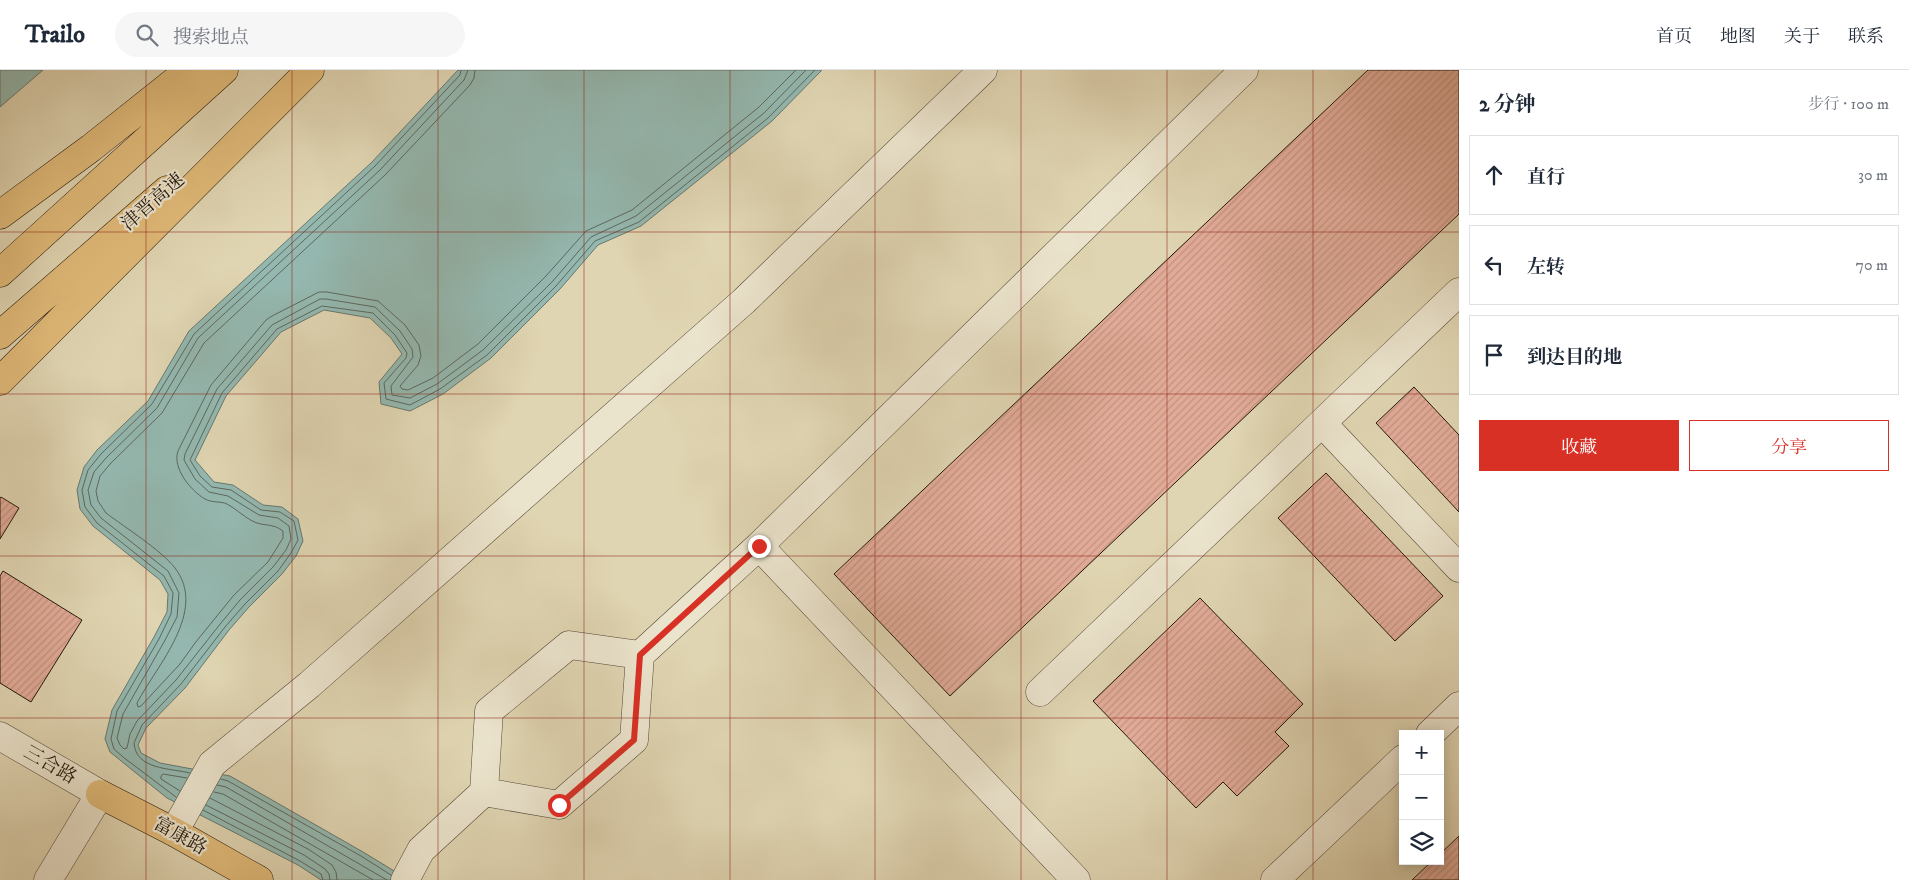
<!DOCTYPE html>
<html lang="zh">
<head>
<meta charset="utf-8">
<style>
  body { margin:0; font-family:"IM FELL DW Pica","Noto Serif SC",serif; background:#f6f6f7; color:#1f2937 }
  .controls { position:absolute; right:15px; bottom:15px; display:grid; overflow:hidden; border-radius:0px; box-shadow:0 2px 12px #0003 }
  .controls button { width:45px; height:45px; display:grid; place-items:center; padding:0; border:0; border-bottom:1px solid #e0e1e3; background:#fff; color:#1f2937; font:25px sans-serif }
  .stop { position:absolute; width:15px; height:15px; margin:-11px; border:4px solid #d93025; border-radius:50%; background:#fff }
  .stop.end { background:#d93025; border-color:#fff; box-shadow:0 1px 5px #0008 }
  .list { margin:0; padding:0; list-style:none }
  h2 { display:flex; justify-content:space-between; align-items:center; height:65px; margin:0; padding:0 20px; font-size:21px }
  h2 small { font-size:16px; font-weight:400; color:#747a83 }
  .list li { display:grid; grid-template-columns:32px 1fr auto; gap:15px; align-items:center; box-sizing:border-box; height:80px; margin:0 10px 10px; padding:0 10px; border:1px solid #e0e1e3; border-radius:0px }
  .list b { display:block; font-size:19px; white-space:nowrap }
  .list em { font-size:16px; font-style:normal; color:#747a83 }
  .actions { display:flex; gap:10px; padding:15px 20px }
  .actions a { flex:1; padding:11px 0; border:1px solid #d93025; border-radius:0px; text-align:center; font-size:18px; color:#d93025 }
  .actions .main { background:#d93025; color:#fff }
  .icon { flex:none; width:28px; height:28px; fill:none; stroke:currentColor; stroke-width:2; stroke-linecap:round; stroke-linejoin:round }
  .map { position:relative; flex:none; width:1459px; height:810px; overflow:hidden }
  header { display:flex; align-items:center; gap:30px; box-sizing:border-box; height:70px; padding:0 25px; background:#fff; border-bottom:1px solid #e0e1e3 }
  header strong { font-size:24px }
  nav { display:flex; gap:28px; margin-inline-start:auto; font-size:18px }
  .search { width:350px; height:45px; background:#f6f6f7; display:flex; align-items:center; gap:12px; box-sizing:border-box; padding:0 18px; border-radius:28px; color:#747a83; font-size:19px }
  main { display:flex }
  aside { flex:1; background:#fff }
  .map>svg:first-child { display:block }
  .water { fill:#94b8b0; stroke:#67786e }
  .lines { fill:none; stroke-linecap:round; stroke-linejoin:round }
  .shore { stroke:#5c685e; stroke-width:1 }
  .building { fill:url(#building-hatch); stroke:#24180c }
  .minor-casing { stroke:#534736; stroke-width:29 }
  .major-casing { stroke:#24180c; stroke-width:29 }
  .highway-casing { stroke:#24180c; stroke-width:29 }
  .minor { stroke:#ebe4cd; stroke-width:28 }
  .major { stroke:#e0ba79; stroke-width:28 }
  .highway { stroke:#e0ba79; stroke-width:28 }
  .route { stroke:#d93025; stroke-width:6 }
  .grid { fill:none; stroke:#8f2418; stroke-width:1; stroke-opacity:0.55 }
  .labels { text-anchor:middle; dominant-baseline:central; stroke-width:4.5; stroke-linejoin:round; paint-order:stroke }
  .street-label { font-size:19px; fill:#24180c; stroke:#ebe4cd }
</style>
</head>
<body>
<header>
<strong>Trailo</strong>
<div class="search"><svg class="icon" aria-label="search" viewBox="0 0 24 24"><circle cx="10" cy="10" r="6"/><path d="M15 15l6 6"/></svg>搜索地点</div>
<nav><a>首页</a><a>地图</a><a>关于</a><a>联系</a></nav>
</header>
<main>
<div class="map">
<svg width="1459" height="810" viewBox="0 0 1459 810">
  <defs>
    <pattern id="building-hatch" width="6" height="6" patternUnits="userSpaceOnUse" patternTransform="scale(1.25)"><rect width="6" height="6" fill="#e2ab98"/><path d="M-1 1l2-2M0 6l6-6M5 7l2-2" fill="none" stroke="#c29282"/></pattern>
  </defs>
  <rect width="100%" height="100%" fill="#e0d5b2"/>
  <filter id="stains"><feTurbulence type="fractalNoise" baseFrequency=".004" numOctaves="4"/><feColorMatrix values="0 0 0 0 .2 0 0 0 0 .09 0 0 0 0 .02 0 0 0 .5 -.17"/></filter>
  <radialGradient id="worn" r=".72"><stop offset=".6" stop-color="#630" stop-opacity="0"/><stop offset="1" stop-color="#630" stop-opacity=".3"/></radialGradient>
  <!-- water -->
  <path class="water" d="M0 0H43L0 37Z
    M458 0H822L772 51 641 156 598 175 560 219 491 288 443 324 410 341 381 334 379 312 402 284 391 268 370 248 324 240 281 262 226 326 195 390 214 412 233 415 263 435 282 437 298 449 303 471 296 486 282 504 249 537 229 560 185 618 146 658 138 675 141 683 160 693 230 706 363 782 409 810H321L298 795 167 728 110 682 105 669 112 640 154 567 167 542 168 524 160 510 93 456 80 439 77 420 84 397 97 380 148 331 189 261 372 92Z"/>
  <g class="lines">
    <!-- shore -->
    <path class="shore" d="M468 0 464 10 380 100 198 268 157 338 106 388 94 402 88 420 91 435 101 448 168 501 179 523 177 547 164 572 123 644 117 668 120 675 124 679 127 678 130 664 137 651 176 610 221 553 240 530 273 497 286 480 291 469 289 456 278 448 259 445 228 426 209 422 195 409 184 390 185 384 217 319 272 255 320 229H326L375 237 400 261 412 279 413 287 391 316 392 325 410 328 437 314 483 280 552 212 591 167 636 146 764 43 806 0
      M475 0 474 8 470 15 385 105 204 273 162 343 111 393 100 406 96 421 98 431 106 443C126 458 161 480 175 498 208 541 157 595 137 633L138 637 141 636 180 594 195 573 234 525 268 492 283 468V461C274 454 267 456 257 453 246 449 238 440 227 434 221 431 212 433 205 429 191 421 172 398 178 381L211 315 266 250 272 246 319 222H327L378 231 405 255 419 275 421 286 418 295 400 316 402 319 408 320 433 308 478 274 546 206 586 161 632 140 759 37 796 0
      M190 703C170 698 136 700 134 673L142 655 181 614 225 557 245 534 278 501 291 483 298 470 294 451 280 442 261 440 231 420 212 417 200 406 190 390 222 323 277 259 322 236 373 243 395 265 407 283 406 288 384 313 386 329 410 335 440 319 487 285 556 216 595 171 639 152 768 48 815 0
      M221 709 228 711 361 786 391 805
      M217 715 226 717 387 810
      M180 721 161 709V706L163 704 187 708
      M214 722 223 724 373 810
      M176 727 123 687 114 679 111 669 117 641 159 569 171 544 173 523 164 506 97 453 85 437 82 420 88 400 101 384 152 334 194 264 375 96 460 5 461 0
      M210 728 308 779 332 795 336 802 337 810
      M206 735 304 785 325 799 329 804 330 810
      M203 740 300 791 321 804 323 810"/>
  </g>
  <!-- building -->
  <path class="building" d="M1368 0H1459V144L950 626 834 504Z
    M1414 317 1459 365V442L1376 353Z
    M1326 403 1443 526 1395 571 1278 448Z
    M1 427 19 438 0 469V428Z
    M3 501 82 550 31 632 0 613V506Z
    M1200 528 1303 634 1275 662 1289 676 1237 726 1223 712 1196 738 1093 631Z
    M1459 766V810H1412L1432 791H1440V784Z"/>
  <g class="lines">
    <defs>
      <path id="minor" d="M1322 353 1459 498
        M759 476 1076 810
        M640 585 569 575 489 641 484 722 559 735 634 670 640 585 759 476 1244 0
        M1040 622 1459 222
        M1430 664 1459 636
        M0 666 100 724 48 810
        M174 762 212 694 309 615 744 231 983 0
        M405 810 421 780 484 722
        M1275 810 1403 689"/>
      <path id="major" d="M100 724 174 762 259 810"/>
      <path id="highway" d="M0 145 91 78 189 0
        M0 203 224 0
        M0 265 167 120
        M0 311 310 0"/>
    </defs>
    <!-- minor casing -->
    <use href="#minor" class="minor-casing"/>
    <!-- major casing -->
    <use href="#major" class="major-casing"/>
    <!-- highway casing -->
    <use href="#highway" class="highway-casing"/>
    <!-- minor -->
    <use href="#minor" class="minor"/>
    <!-- major -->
    <use href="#major" class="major"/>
    <!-- highway -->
    <use href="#highway" class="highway"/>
  </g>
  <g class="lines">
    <!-- route -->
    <path class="route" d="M559 735 634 670 640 585 759 476"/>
  </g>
  <!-- grid -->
  <path class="grid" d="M146 0V810M292 0V810M438 0V810M584 0V810M730 0V810M875 0V810M1021 0V810M1167 0V810M1313 0V810M0 162H1459M0 324H1459M0 486H1459M0 648H1459"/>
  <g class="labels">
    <!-- street labels -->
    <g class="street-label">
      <text transform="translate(153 132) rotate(-41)">津晋高速</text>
      <text transform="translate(50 695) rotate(30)">三合路</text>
      <text transform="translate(180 766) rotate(29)">富康路</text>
    </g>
  </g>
  <rect width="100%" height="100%" filter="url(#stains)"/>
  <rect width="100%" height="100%" fill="url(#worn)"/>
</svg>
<div class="controls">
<button>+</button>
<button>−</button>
<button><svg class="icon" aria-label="layers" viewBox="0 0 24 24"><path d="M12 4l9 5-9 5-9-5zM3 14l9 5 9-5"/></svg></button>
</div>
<div class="stop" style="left:559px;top:735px"></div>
<div class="stop end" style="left:759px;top:476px"></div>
</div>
<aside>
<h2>2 分钟<small>步行 · 100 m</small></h2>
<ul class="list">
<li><svg class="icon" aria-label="ahead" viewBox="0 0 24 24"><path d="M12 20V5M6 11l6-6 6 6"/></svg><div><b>直行</b></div><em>30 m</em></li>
<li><svg class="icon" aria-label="left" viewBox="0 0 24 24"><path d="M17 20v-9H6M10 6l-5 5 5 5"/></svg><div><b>左转</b></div><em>70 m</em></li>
<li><svg class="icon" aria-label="arrive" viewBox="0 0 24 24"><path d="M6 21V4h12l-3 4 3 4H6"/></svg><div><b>到达目的地</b></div></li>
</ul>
<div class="actions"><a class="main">收藏</a><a>分享</a></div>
</aside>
</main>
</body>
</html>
